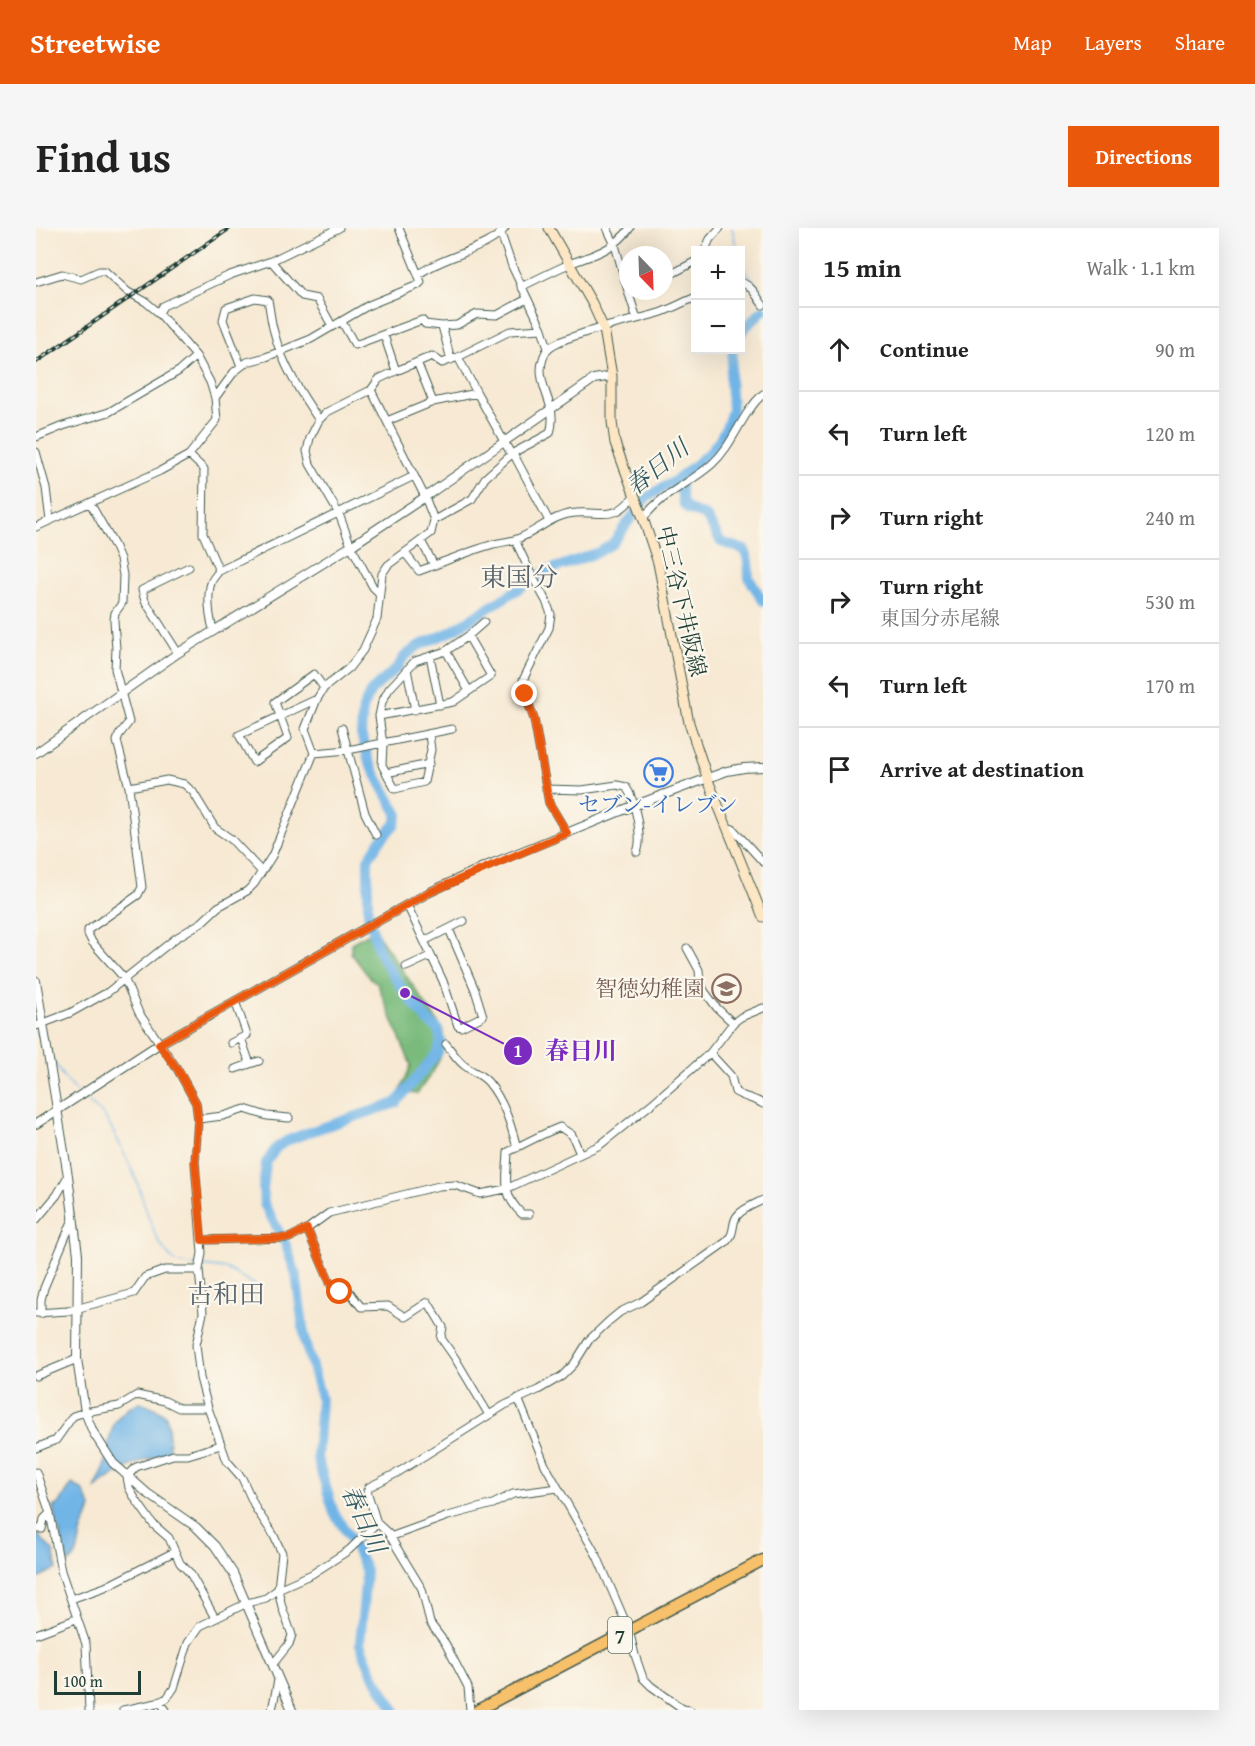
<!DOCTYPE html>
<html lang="en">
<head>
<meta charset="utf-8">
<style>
  body { margin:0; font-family:"Gentium Book Plus","Noto Serif JP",serif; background:#f6f6f6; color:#222 }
  .controls { position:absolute; right:18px; top:18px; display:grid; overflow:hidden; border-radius:0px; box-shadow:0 6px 24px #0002 }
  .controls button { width:54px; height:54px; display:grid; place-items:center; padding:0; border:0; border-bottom:2px solid #e0e0e0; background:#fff; color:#222; font:30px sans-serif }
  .compass { position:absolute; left:583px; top:18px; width:54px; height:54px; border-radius:50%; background:#fff; box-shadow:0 6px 24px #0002; rotate:157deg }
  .scale { position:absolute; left:18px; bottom:15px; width:87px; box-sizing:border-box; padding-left:6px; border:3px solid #1f3d34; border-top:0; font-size:16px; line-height:21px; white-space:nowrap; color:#1f3d34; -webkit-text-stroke:4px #fbf7ec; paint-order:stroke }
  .stop { position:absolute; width:18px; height:18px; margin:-14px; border:4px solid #ea580c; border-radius:50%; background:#fff }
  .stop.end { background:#ea580c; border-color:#fff; box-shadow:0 2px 6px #0008 }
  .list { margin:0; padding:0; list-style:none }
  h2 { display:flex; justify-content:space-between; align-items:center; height:78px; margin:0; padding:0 24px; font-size:26px }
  h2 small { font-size:20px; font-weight:400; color:#767676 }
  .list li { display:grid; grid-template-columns:39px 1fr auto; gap:18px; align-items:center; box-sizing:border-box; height:84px; padding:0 24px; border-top:2px solid #e0e0e0 }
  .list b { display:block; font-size:22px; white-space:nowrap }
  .list p { margin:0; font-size:20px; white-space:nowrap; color:#767676 }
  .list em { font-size:20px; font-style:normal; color:#767676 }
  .icon { flex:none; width:33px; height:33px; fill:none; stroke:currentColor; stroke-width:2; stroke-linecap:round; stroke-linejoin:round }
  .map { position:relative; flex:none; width:727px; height:1482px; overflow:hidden; border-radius:0px }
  header { display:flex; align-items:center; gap:36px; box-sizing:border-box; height:84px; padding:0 30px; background:#ea580c; color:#fff }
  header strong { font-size:28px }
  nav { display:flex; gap:33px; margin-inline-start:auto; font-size:21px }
  .intro { display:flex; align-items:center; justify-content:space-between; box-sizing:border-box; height:144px; padding:0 36px }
  h1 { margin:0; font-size:42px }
  .button { padding:15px 27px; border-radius:0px; background:#ea580c; color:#fff; font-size:21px; font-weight:700 }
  main { display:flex; gap:36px; padding:0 36px }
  aside { flex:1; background:#fff; border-radius:0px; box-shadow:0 6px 24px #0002 }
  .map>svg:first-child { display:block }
  .forest { fill:#7abb7d; stroke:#4c7c58; stroke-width:1.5 }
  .water { fill:#71b5e7; stroke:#48798e; stroke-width:1.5 }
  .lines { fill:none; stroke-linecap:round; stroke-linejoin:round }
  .stream { stroke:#71b5e7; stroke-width:1.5 }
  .river { stroke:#71b5e7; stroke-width:10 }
  .minor-casing { stroke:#3f574c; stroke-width:9 }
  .tertiary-casing { stroke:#3f574c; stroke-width:10 }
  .secondary-casing { stroke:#3f574c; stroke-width:11 }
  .primary-casing { stroke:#3f574c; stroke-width:13 }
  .minor { stroke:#fff; stroke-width:7 }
  .tertiary { stroke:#fff; stroke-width:8 }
  .secondary { stroke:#fce6c4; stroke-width:9 }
  .primary { stroke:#f7c06b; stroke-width:10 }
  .rail-casing { stroke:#1f3d34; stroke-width:4 }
  .rail { stroke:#fbf7ec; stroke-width:1.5; stroke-dasharray:4.5; stroke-linecap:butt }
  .route { stroke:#ea580c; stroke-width:8 }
  .labels { text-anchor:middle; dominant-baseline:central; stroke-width:4.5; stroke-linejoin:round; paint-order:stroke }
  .shield { fill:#fbf7ec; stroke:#61756b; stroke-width:1.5 }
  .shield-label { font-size:21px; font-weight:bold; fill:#1f3d34 }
  .street-label { font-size:22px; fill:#1f3d34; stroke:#fbf7ec }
  .shop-label { font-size:22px; fill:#366cbe; stroke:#fbf7ec }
  .education-label { font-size:22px; fill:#785e54; stroke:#fbf7ec; text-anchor:end }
  .water-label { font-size:24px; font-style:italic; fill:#345b61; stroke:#fbf7ec }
  .quarter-label { font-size:26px; fill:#59646d; stroke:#fbf7ec }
  .leader { fill:none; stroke:#7b2cbf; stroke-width:2 }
  .callout-dot { fill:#7b2cbf; stroke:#fbf7ec; stroke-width:2 }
  .mark-label { font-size:18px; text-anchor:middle; font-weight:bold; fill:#fff }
  .callout-label { font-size:24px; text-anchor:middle; font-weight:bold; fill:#7b2cbf; stroke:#fbf7ec; stroke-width:4.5; stroke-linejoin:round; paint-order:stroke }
</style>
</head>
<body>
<header>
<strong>Streetwise</strong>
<nav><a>Map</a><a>Layers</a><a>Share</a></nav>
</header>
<div class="intro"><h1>Find us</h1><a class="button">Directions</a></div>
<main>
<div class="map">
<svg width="727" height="1482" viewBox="0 0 727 1482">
  <rect width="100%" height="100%" fill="#fbf7ec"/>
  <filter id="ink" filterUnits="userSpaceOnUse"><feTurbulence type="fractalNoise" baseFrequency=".0167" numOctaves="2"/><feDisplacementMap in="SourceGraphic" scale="12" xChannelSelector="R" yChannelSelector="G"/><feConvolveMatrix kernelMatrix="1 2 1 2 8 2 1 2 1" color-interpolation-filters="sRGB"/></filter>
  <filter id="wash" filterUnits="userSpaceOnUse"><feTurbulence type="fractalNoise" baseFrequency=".008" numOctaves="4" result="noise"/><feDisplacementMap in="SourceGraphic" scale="24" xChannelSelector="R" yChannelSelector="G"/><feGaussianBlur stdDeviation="1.35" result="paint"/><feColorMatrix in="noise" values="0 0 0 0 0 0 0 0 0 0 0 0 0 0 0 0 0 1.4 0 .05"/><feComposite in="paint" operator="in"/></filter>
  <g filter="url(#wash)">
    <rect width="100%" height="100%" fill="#f7e9d3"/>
    <!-- forest -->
    <path class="forest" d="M339 702 407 802C413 826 394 847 381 866L364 864 375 837 341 755 333 749 315 725V715Z"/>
    <!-- water -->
    <path class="water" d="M104 1174C139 1186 131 1190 133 1225 102 1233 83 1241 59 1261 61 1255 65 1249 67 1243 77 1211 67 1191 104 1174Z
      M36 1256 47 1262 55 1279C53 1289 47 1297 45 1306 42 1319 43 1328 32 1336L17 1279 24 1275Z
      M0 1305 17 1323 21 1341 0 1352Z"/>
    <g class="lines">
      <!-- stream -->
      <path class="stream" d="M696 0 701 22
        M704 35 727 66
        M0 803 6 813
        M17 832 26 847 41 864
        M47 870C54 876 62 881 68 888 78 903 99 946 104 963 111 984 120 1020 139 1033 145 1037 154 1037 162 1038
        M166 1038 191 1041 221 1058"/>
      <!-- river -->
      <path class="river" d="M704 106 709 100 727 82
        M643 250 647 275 652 281 670 288 685 314 709 322 712 334 713 350 727 373
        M359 1482 337 1447 324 1416 330 1343 315 1311 298 1285 281 1230 285 1170 269 1114 260 1046 249 1015 228 976 227 961 230 935 240 920 250 913 279 902 360 875 402 824 405 813 402 801 392 793 369 765 350 736 343 724 332 686V631L344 613 359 596 362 587 333 534 325 506 327 480 335 463 361 440 368 429 382 418 414 404 511 343 563 324 576 316 610 270 643 250 674 224 683 212 690 200 696 182 694 151 697 122"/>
    </g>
  </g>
  <g filter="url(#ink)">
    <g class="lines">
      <defs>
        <path id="minor" d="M463 0 476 38 506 101 512 120
          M571 0 579 17 592 63
          M669 22 674 11 684 0
          M235 33 266 68 281 71 296 98
          M382 47C403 29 455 21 469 0
          M628 50 660 33
          M0 54 26 46 45 51 63 43H69L92 64 110 74 123 85 160 128 174 154 179 170 181 192 153 227 124 243 0 299
          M704 54C716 57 720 68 727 77
          M485 59C501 51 517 43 533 36 557 27 578 22 594 0
          M592 63 601 91
          M593 67 602 63
          M123 85 127 78 194 47 235 33 303 0
          M306 94 319 117 386 92 389 96 406 98 421 97 441 86 461 87 491 71
          M406 98 415 132
          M422 129 441 165
          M381 134 397 174
          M205 138 187 92 190 80 219 70 232 72C234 82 235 94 238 104 246 136 265 166 283 192
          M360 143 396 128 406 135 422 129 474 103 506 101
          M179 170 198 144 211 134 230 129 275 111 333 77 382 57 385 54 363 0
          M351 193 397 174 441 165 475 226
          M0 209 27 198 73 184 143 143 160 128
          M0 224 10 260 14 293
          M477 225 513 293
          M153 227 168 241 167 306 183 343
          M54 275 78 317 84 331 87 347 86 375 79 385 78 392 80 421 79 441 93 494 83 507 81 513 93 559 106 659 102 667 52 702V706L56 714 88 750 103 785 142 842 160 875 162 891 159 934 166 1025 163 1042 167 1085 160 1117 164 1150 172 1180 191 1233 206 1250 220 1281 237 1306 246 1325 242 1361 246 1379 256 1407 253 1416 237 1436
          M607 290C628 264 652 257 676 236 698 216 705 186 727 166
          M398 292 436 271 449 250 477 225 514 205C522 179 505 165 505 142 505 136 508 125 512 121 524 107 603 92 626 84 637 80 648 74 660 69
          M479 312 495 346 510 373 515 386 513 400 487 452 489 466 498 491 513 575 531 605
          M385 313 398 337
          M369 325 383 343C408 334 433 323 458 316 465 314 473 314 481 311 501 304 517 286 540 285 567 283 578 294 598 268
          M343 365 337 359 315 318 303 286 274 236 271 223 274 210 283 192 291 184 335 162 343 151 360 143 348 107
          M178 403C173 391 171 367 175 355 176 351 180 347 183 343L378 248
          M410 423 433 463
          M142 425 109 373 106 362 153 339
          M394 428 404 477
          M371 441 379 482
          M281 471 203 507 218 534 252 510 239 474 278 446 288 460
          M343 488 346 474 353 461 379 433 410 423 432 408 448 394
          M306 500 329 585 340 607
          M393 506 395 522 388 554 359 561 346 537 347 516 343 488 417 474 455 448 432 408
          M278 525 312 522 416 501
          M350 545 393 536
          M93 559 131 552 148 556 157 564 179 600 195 611 225 643
          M510 561 546 562 581 557 590 559C599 572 607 610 601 624
          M691 599 697 601 727 634
          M371 677 407 753 422 798 425 799 447 788 439 762 413 701
          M388 713 428 693
          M651 720 663 742 664 755 669 764 681 780 697 795
          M370 739 394 728
          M0 798 34 785 72 764 140 710 166 694 182 679 211 663 218 656 236 628 278 525 269 501 281 471 288 460 313 440 327 422 341 391 346 346 352 337 395 305 398 292 389 269 335 162
          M205 810 214 836 223 833
          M195 815 211 807 199 773
          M410 816C416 823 421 832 429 838 437 844 446 847 452 854 468 873 475 897 481 920
          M674 825 695 848 699 864C709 870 718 870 727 876
          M199 841 214 836
          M162 891 187 888 209 881 231 888 253 890
          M493 986H486C465 966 471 951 472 924 489 915 506 906 524 899L536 907 544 926
          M0 992 21 967 32 948
          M271 1001 296 1059 299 1064 313 1063 325 1079 352 1078 369 1089 392 1074 407 1099 405 1110 419 1130 453 1187
          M166 1012 253 1010 271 1001 293 985 403 958 419 957 444 966 470 961 564 917 619 873 674 825 697 795 705 789 727 780
          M0 1085 32 1083 98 1065 109 1049 129 1042H163
          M5 1086V1072L8 1060 37 991
          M0 1148 41 1131
          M482 1170 509 1237 561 1328 593 1402 599 1427 607 1450 615 1458 647 1481 654 1482
          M0 1220 20 1212 37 1188 49 1184 83 1178 101 1167 129 1173 143 1180H172
          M0 1244 14 1285 25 1343 50 1416 53 1482
          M0 1301H6L8 1291 14 1285
          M354 1309 412 1288 457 1276 477 1266 522 1260
          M35 1371 69 1359 138 1324
          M179 1390 154 1345 144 1335 133 1310 117 1296 100 1272 93 1260 91 1249 100 1239 137 1227H152L185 1217
          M0 1406 40 1391
          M124 1474 130 1482
          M87 1482 121 1475 131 1470 138 1460 152 1415 164 1398 211 1375 230 1370 242 1361 276 1346 313 1322 341 1295
          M236 1482 242 1452
          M434 1482 432 1459 409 1415 394 1395 386 1361 352 1305 341 1295 331 1263 333 1259 361 1245 469 1177 502 1162 526 1148 538 1136 553 1112 573 1093 584 1084 605 1074 690 1014C700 1005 695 996 701 988 707 980 719 976 727 972"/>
        <path id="tertiary" d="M0 525 142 425 315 318 389 269 558 151 576 148
          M0 753 32 948 42 1027 41 1131 49 1184 57 1204 77 1235 111 1265 160 1299 179 1318 197 1345 256 1482
          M0 896 123 816 392 665 445 640 597 578 691 543 708 540 727 539"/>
        <path id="secondary" d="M513 0 556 75 568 101 576 148V194L579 215 607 290 622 335 653 495 672 552 727 689"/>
        <path id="primary" d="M442 1482 727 1332"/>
      </defs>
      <!-- minor casing -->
      <use href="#minor" class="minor-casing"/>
      <!-- tertiary casing -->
      <use href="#tertiary" class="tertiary-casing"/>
      <!-- secondary casing -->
      <use href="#secondary" class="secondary-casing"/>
      <!-- primary casing -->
      <use href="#primary" class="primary-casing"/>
      <!-- minor -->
      <use href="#minor" class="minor"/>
      <!-- tertiary -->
      <use href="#tertiary" class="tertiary"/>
      <!-- secondary -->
      <use href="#secondary" class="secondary"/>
      <!-- primary -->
      <use href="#primary" class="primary"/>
      <defs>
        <path id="rail" d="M0 134 194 0"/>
      </defs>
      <!-- rail casing -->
      <use href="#rail" class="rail-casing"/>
      <!-- rail -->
      <use href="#rail" class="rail"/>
    </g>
  </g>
  <g class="lines" filter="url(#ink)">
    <!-- route -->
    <path class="route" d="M304 1064H299L296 1059 271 1001 253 1010 166 1012 159 934 162 891 160 875 142 842 123 816 392 665 531 605 513 575 498 491 489 466"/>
  </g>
  <!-- icons -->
  <defs>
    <symbol id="supermarket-ring" viewBox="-11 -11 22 22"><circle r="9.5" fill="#fbf7ec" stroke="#3f7fe0" stroke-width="1.5"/><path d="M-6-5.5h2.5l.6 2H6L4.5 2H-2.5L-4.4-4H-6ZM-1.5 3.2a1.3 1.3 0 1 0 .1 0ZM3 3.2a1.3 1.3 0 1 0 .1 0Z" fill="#3f7fe0"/></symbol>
    <symbol id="school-ring" viewBox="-11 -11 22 22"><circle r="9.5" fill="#fbf7ec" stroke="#8d6e63" stroke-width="1.5"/><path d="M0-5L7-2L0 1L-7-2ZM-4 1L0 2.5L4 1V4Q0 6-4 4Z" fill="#8d6e63"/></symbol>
  </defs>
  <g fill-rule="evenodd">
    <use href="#supermarket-ring" x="606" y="528" width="33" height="33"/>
    <use href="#school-ring" x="674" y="744" width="33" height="33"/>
  </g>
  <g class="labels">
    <!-- shield labels -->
    <rect class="shield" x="572" y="1389" width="24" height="36" rx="4.5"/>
    <g class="shield-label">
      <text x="584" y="1407">7</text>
    </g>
    <!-- street labels -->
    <g class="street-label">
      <text transform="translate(646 373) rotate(77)">中三谷下井阪線</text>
    </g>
    <!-- shop labels -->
    <g class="shop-label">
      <text x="622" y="576">セブン-イレブン</text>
    </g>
    <!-- education labels -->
    <g class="education-label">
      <text x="669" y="760">智徳幼稚園</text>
    </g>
    <!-- water labels -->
    <g class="water-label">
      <text transform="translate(621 239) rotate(-39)">春日川</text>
      <text transform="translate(328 1291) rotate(65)">春日川</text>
    </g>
    <!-- quarter labels -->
    <g class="quarter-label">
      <text x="483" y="348">東国分</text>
      <text x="190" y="1065">古和田</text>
    </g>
  </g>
  <!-- callouts -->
  <path class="leader" d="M369 765L482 823"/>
  <g class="callout-dot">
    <circle cx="369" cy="765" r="6"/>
    <circle cx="482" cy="823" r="15"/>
  </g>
  <g class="mark-label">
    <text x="482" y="829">1</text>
  </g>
  <g class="callout-label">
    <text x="545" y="831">春日川</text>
  </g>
</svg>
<div class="controls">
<button>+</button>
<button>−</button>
</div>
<svg class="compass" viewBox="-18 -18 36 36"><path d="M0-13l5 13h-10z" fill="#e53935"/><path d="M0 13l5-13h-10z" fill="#767676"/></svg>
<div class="scale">100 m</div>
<div class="stop" style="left:304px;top:1064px"></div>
<div class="stop end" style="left:489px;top:466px"></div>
</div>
<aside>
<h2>15 min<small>Walk · 1.1 km</small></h2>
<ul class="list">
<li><svg class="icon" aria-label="ahead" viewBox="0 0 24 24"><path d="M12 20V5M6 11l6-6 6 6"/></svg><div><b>Continue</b></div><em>90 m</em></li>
<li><svg class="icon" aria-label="left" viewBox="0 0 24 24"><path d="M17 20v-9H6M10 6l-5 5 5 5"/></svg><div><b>Turn left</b></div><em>120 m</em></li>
<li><svg class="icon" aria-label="right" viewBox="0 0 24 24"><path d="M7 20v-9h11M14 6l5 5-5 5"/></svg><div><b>Turn right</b></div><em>240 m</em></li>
<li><svg class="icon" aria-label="right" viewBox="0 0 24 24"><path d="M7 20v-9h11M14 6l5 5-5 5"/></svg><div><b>Turn right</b><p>東国分赤尾線</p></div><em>530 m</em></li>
<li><svg class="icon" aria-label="left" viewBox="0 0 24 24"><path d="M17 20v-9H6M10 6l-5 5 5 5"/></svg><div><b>Turn left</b></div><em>170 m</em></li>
<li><svg class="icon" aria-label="arrive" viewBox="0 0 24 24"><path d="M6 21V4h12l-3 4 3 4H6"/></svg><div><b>Arrive at destination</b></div></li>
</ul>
</aside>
</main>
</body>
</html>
